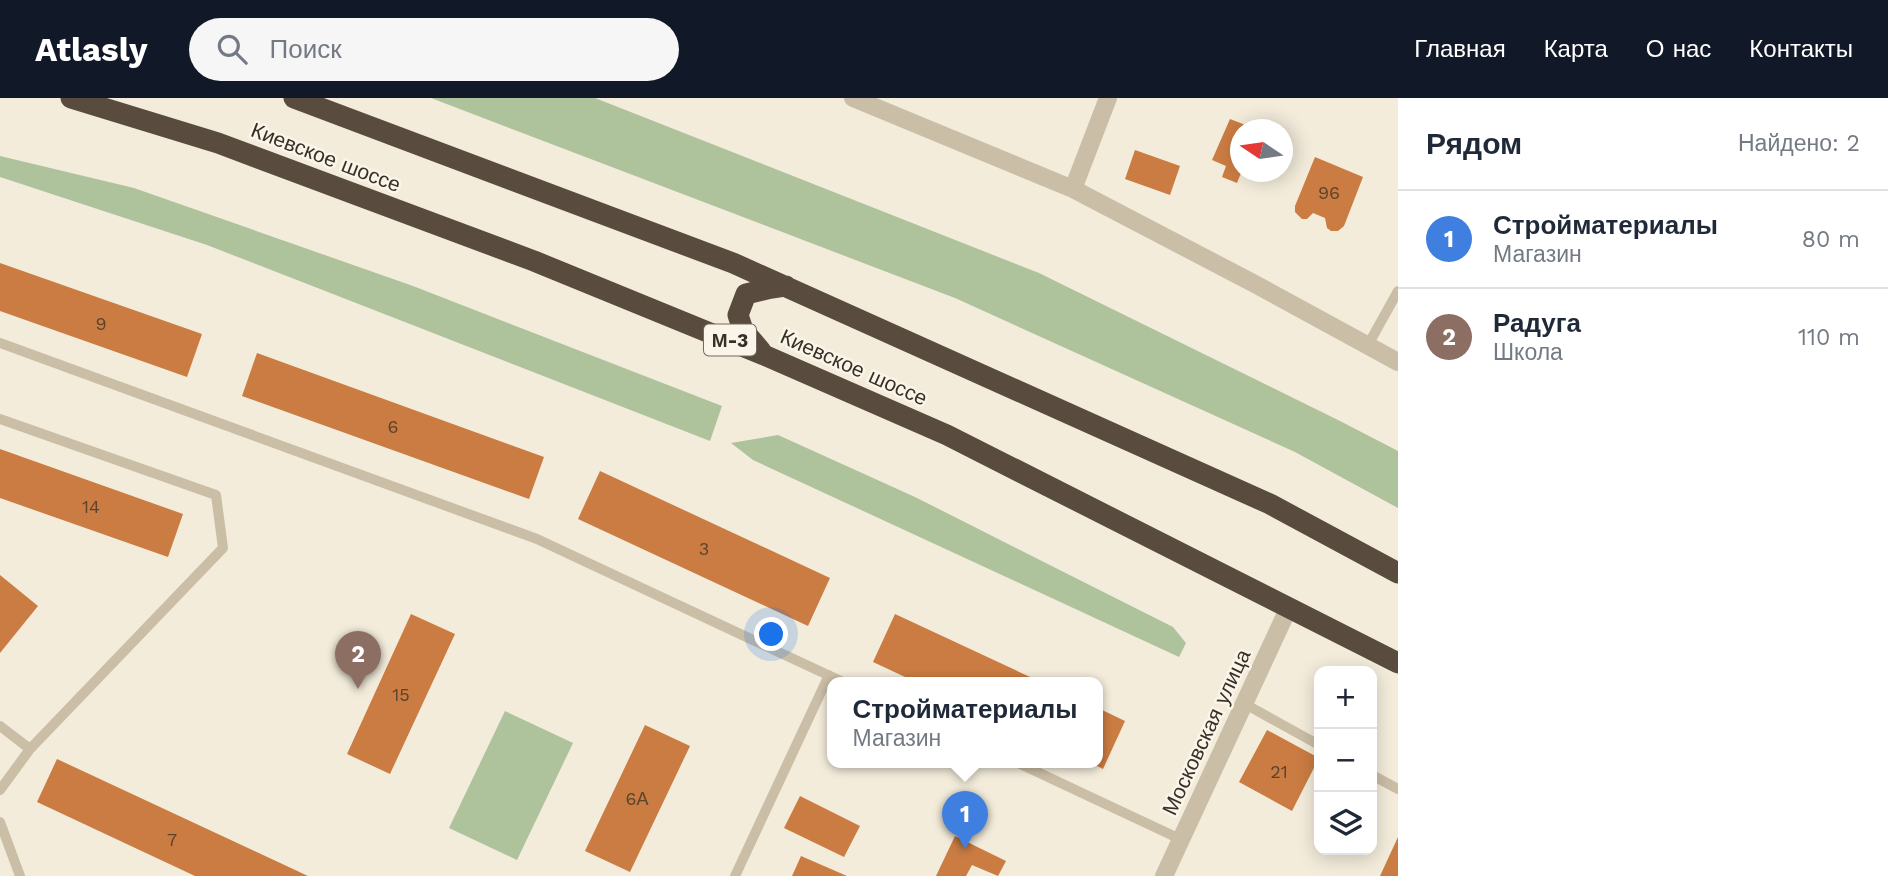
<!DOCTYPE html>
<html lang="ru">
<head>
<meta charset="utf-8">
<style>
  body { margin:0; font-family:"Work Sans",sans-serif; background:#f6f6f7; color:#1f2937 }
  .controls { position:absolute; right:21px; bottom:21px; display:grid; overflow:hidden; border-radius:14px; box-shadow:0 4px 18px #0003 }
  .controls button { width:63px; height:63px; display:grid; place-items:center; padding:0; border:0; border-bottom:2px solid #e0e1e3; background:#fff; color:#1f2937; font:35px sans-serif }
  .compass { position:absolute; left:1230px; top:21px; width:63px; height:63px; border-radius:50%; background:#fff; box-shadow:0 4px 18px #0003; rotate:283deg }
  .you { position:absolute; left:772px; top:537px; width:24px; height:24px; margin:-18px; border:5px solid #fff; border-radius:50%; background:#1a73e8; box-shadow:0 0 0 10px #1a73e833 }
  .badge { display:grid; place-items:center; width:46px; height:46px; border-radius:50%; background:#111827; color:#fff; font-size:23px; font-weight:700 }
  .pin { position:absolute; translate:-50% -58px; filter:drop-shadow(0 2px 4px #0008) }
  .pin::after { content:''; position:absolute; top:37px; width:24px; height:21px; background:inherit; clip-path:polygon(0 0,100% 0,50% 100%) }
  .popup { position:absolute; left:827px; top:579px; width:276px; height:91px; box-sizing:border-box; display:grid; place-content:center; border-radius:14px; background:#fff; filter:drop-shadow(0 2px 5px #0005); font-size:23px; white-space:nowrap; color:#747a83 }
  .popup b { font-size:26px; color:#1f2937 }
  .popup::after { content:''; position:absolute; left:50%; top:100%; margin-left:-14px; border:14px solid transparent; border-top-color:#fff }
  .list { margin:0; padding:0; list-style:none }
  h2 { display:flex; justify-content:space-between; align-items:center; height:91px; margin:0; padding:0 28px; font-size:30px }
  h2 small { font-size:23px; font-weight:400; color:#747a83 }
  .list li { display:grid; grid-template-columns:46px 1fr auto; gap:21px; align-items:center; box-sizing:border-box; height:98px; padding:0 28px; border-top:2px solid #e0e1e3 }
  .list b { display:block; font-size:26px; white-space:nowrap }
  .list p { margin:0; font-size:23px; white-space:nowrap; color:#747a83 }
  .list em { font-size:23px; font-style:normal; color:#747a83 }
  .icon { flex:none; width:38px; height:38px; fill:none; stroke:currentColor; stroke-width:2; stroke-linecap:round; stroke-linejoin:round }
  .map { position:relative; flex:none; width:1398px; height:778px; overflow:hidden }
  header { display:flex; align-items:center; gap:42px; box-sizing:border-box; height:98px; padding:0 35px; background:#111827; color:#fff }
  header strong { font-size:33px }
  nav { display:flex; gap:38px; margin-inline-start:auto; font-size:24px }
  .search { width:490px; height:63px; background:#f6f6f7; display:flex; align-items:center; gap:18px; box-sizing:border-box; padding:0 24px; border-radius:38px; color:#747a83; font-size:26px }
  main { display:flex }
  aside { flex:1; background:#fff }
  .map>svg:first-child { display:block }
  .green { fill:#aec29b }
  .building { fill:#ca7c42 }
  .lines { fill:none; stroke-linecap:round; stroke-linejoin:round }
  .lane { stroke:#cbbea7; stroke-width:10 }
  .street { stroke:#cbbea7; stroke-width:18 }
  .highway { stroke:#594b3e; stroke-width:21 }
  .labels { text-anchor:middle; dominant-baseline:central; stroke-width:5; stroke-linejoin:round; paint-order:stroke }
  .number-label { font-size:18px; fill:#5c432e }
  .shield { fill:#faf5e8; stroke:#726b62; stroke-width:2 }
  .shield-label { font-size:19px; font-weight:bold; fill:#373028 }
  .street-label { font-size:21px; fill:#373028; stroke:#faf5e8 }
</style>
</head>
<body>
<header>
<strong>Atlasly</strong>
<div class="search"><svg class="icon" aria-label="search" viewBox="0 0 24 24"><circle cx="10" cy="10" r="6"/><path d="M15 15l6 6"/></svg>Поиск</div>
<nav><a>Главная</a><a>Карта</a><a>О нас</a><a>Контакты</a></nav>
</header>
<main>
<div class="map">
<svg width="1398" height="778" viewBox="0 0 1398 778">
  <rect width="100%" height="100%" fill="#f3ecdb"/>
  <!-- green -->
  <path class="green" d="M431 0H595L1039 175 1340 323 1398 353V410L1295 354 955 200Z
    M0 58 134 90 413 188 722 308 710 343 207 147 0 79Z
    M778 337 915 399 1173 529 1186 545 1179 559 753 362 731 345Z
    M505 613 573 645 517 762 449 730Z"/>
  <!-- building -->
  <path class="building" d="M1230 21 1256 31 1240 32V74H1257L1254 80 1241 75 1237 85 1222 79 1226 68 1212 62Z
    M1135 52 1180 68 1170 97 1125 81Z
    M1315 59 1363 79 1344 128 1338 133H1331L1327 130 1325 120 1313 115 1307 121H1302L1295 114V108Z
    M0 165 202 236 187 279 0 213Z
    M257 255 544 359 529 401 242 298Z
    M0 351 183 416 168 459 0 400Z
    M600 373 830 480 808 528 578 421Z
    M0 477 38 508 0 555Z
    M411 516 455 536 390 676 347 656Z
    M895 516 1043 585H918L873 564Z
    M1098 610 1125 623 1103 671 1091 665H1098Z
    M645 627 690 648 630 774 585 753Z
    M1267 632 1319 660 1292 713 1239 684Z
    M57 661 308 778H195L37 704Z
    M800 698 860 728 844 759 784 730Z
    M955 738 1006 763 998 778 972 767 966 778H936Z
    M1398 739V778H1380Z
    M801 758 847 778H792Z"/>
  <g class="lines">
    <!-- lane -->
    <path class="lane" d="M0 245 537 441 845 585
      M1368 247 1398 193
      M0 321 216 397 223 450 30 651 0 692
      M1245 606 1319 647
      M0 628 30 651
      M1018 665 1180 741
      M1372 677 1398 691
      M0 724 20 778
      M735 778 829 577"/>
    <!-- street -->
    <path class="street" d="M853 0 1073 91 1253 185 1398 264
      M1073 91 1108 0
      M1164 778 1289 509"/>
    <!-- highway -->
    <path class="highway" d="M71 0 218 45 534 163 764 257 947 337 1398 565
      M294 0 733 165 1270 406 1398 475
      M761 253 743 232 738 217 746 196 767 191 786 188"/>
  </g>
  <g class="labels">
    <!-- number labels -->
    <g class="number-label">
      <text x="1329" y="94">96</text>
      <text x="101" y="225">9</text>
      <text x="393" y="328">6</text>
      <text x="91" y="408">14</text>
      <text x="704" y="450">3</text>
      <text x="401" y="596">15</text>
      <text x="1279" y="673">21</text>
      <text x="637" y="700">6А</text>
      <text x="172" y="741">7</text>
    </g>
    <!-- shield labels -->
    <rect class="shield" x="704" y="226.5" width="52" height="31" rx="5"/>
    <g class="shield-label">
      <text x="730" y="242">М-3</text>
    </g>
    <!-- street labels -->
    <g class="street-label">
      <text transform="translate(326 59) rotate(21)">Киевское шоссе</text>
      <text transform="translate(854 269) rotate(24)">Киевское шоссе</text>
      <text transform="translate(1206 634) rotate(-65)">Московская улица</text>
    </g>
  </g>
</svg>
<div class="controls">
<button>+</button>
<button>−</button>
<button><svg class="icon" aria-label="layers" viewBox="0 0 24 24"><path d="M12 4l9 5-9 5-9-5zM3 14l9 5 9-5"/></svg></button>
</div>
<svg class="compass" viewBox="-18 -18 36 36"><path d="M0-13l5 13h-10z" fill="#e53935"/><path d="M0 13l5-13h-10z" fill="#747a83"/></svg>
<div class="you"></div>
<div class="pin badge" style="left:965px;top:751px;background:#3f7fe0">1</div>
<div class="popup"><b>Стройматериалы</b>Магазин</div>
<div class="pin badge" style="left:358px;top:591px;background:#8d6e63">2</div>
</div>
<aside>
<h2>Рядом<small>Найдено: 2</small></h2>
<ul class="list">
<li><span class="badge" style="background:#3f7fe0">1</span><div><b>Стройматериалы</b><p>Магазин</p></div><em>80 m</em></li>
<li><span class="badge" style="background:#8d6e63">2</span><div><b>Радуга</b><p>Школа</p></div><em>110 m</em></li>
</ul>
</aside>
</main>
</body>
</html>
